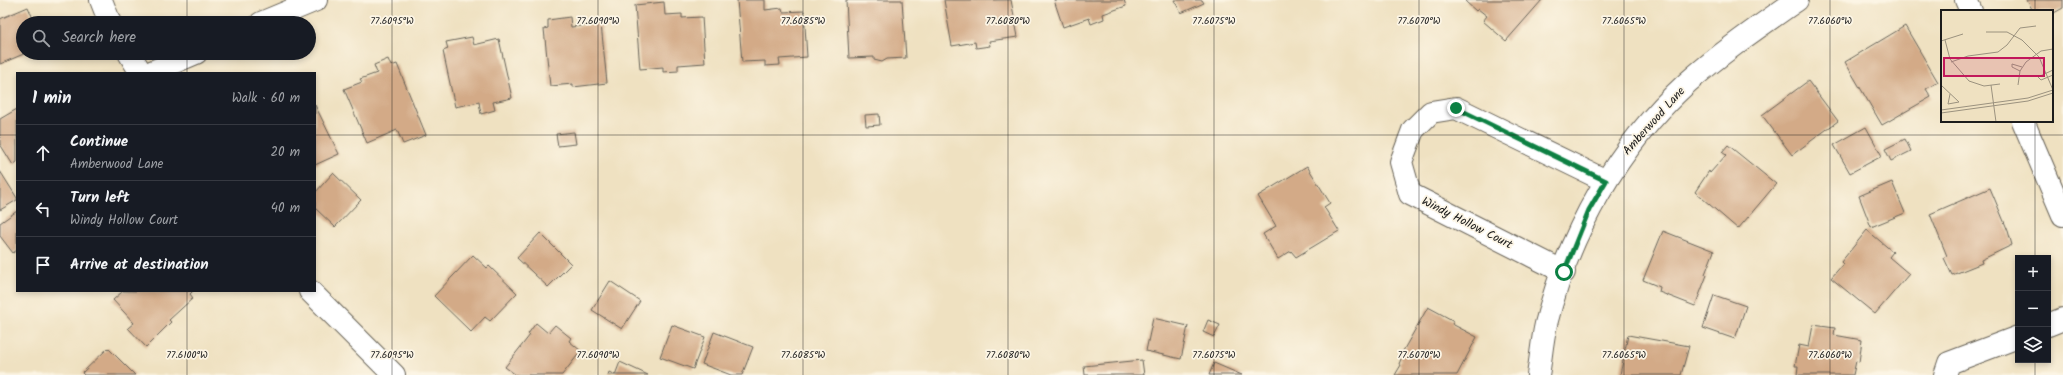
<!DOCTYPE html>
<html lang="en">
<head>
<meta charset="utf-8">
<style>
  body { margin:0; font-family:Kalam,sans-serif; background:#20242c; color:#f1f3f6 }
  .controls { position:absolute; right:12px; bottom:12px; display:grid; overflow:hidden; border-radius:0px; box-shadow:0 2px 6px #0003 }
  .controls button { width:36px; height:36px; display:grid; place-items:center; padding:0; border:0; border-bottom:1px solid #363941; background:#171b24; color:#f1f3f6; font:20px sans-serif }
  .stop { position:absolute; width:12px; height:12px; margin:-9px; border:3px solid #0b8043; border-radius:50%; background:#fff }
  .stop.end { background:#0b8043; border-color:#fff; box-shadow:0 1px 4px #0008 }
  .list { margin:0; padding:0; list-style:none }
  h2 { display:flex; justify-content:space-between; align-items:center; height:52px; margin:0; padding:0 16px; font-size:17px }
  h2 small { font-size:13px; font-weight:400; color:#9ea1a6 }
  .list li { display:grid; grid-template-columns:26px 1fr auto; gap:12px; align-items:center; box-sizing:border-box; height:56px; padding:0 16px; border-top:1px solid #363941 }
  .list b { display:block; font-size:15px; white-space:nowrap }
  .list p { margin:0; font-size:13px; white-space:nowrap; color:#9ea1a6 }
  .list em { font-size:13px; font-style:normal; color:#9ea1a6 }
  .icon { flex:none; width:22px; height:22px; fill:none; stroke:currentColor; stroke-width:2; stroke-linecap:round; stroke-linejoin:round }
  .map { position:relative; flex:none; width:2063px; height:375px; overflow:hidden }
  .search { position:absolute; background:#171b24; box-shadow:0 2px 6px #0003; left:16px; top:16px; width:300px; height:44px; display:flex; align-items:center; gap:10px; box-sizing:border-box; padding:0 14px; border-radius:22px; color:#9ea1a6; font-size:15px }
  .panel { position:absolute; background:#171b24; box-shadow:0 2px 6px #0003; left:16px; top:72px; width:300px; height:220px; border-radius:0px }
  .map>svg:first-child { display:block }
  .building { fill:#d3aa87 }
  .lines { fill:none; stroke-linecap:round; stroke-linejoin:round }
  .minor-casing { stroke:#666156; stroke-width:24 }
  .minor { stroke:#fff; stroke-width:22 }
  .route { stroke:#0b8043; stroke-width:5 }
  .ticks { fill:none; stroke:#1c1c1c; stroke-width:1; stroke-opacity:0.45 }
  .labels { text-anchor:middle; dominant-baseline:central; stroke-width:3.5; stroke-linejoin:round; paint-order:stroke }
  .street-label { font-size:12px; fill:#1c1c1c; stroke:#fcf5e5 }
  .inset-road { fill:none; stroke:#9b927f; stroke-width:1 }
  .view { fill:#c2185b; fill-opacity:0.15; stroke:#c2185b; stroke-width:2 }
  .inset-edge { fill:none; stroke:#1c1c1c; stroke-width:2 }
  .ticks-label { font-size:10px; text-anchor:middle; fill:#1c1c1c; stroke:#fcf5e5; stroke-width:3.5; stroke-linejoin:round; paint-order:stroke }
</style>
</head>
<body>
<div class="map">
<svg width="2063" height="375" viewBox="0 0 2063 375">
  <rect width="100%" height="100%" fill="#fcf5e5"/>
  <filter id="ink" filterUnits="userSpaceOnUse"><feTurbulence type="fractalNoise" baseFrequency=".025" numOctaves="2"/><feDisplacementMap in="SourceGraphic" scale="8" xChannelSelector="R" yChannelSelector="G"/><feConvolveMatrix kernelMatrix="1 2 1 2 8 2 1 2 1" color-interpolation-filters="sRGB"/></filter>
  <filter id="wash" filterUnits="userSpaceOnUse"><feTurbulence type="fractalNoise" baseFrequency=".012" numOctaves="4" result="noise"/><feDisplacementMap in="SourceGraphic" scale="16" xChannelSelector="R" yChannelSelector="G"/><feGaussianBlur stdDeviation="0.9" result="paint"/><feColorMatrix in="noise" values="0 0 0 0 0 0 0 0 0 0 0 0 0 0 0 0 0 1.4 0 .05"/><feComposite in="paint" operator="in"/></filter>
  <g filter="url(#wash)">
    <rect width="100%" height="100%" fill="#efe1c1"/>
    <g id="blocks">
      <!-- building -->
      <path class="building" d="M737 0H765V10L782 8 783 12 804 11 807 57 779 59 780 65 765 66V61L742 62Z
        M846 0H902L906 58 887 59 882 62 874 60V57L849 58Z
        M944 0H1011L1018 37 989 41 990 46 976 48 975 42 952 46Z
        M1054 0H1124L1126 6 1103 14 1104 19 1091 24 1089 18 1063 27Z
        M1174 0H1202L1204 3 1181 13Z
        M1468 0H1542L1506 41 1483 21 1487 16 1478 9 1476 11 1466 2Z
        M2027 0H2063V8L2052 14V11H2033Z
        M664 2 665 15 682 14V18L702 17 705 63 678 65V71L663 72V67L640 69 635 5Z
        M28 7 35 23H23V53H26L0 64V19Z
        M570 17 571 27 601 24 607 83 573 87V84L550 86 544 29 548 28V20Z
        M1905 26 1938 82 1926 89 1931 97 1882 125 1845 62Z
        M472 37 474 45 499 39 512 98 493 102 495 110 481 114 479 102 455 107 443 51 448 49 446 42Z
        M388 59 391 66 397 64 426 135 403 144 397 130 367 143 344 89 362 82 360 79 377 73 374 65Z
        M1808 81 1838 121 1792 155 1762 115Z
        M315 105 339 154 315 165Z
        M17 109V162L13 165 0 144V119Z
        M879 114 880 125 866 126 865 115Z
        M1866 127 1882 156 1850 173 1834 145Z
        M574 132 576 144 558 146 556 134Z
        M1905 139 1911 151 1891 161 1885 149Z
        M1728 145 1776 184 1738 229 1695 192 1709 171 1710 173 1726 155 1722 152Z
        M1307 166 1330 203 1324 207 1339 231 1296 257 1291 251 1278 259 1263 234 1276 226 1258 196Z
        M0 171 17 198V200L0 210Z
        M333 173 361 200 335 227 315 208V193Z
        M1892 182 1905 213 1871 227 1859 196Z
        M1990 188 2008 231 2012 245 1981 260 1982 263 1952 275 1944 258 1947 256 1930 214Z
        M17 211V250L13 253 0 236V223Z
        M1867 230 1893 252 1889 257 1909 274 1875 314 1831 278 1843 264 1841 262Z
        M1663 231 1714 251 1705 274 1707 275 1695 306 1659 292 1660 287 1643 280Z
        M540 233 571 264 548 287 517 258Z
        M473 255 487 268 489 266 517 293 490 321 485 317 471 332 434 296Z
        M610 281 640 301 622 329 592 310Z
        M123 291H193L190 294 193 298 169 320 171 322 146 347 128 328 134 323 113 300Z
        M1714 295 1746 306 1735 339 1703 328Z
        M1428 307 1454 321 1452 324 1477 337 1457 375H1395L1401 365 1399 364 1401 359 1399 358Z
        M1153 318 1188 326 1181 359 1146 351Z
        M1208 320 1220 325 1214 337 1203 332Z
        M536 323 548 333 555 325 571 338 569 341 581 351 562 375H516L505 367 530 335 528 334Z
        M672 325 705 337 693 369 660 357Z
        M1813 325 1835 328 1834 335 1862 340 1859 362 1856 361 1853 375H1797L1798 366H1795L1799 345 1809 347Z
        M714 332 753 347 742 375H731L702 364Z
        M1628 335 1689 346 1681 375H1620Z
        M108 348 135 375H84L82 373Z
        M1142 360 1144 375H1085L1084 366Z
        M620 362 648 375H608L609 372 615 375Z
        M1214 363 1242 375H1209Z"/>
    </g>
  </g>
  <g filter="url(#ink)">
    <use href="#blocks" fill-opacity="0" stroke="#666156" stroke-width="1"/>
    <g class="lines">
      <defs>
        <path id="minor" d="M101 0 110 23
          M1966 0 1971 11
          M261 23 316 0
          M129 53 141 73
          M149 73 196 53
          M2023 121 2063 215
          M1564 272 1410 194 1401 162 1413 130 1431 112 1456 108 1606 181
          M310 291 394 375
          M2048 325 2063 319
          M1538 375C1541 358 1542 341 1546 324 1569 232 1618 146 1688 82 1722 52 1760 26 1797 0
          M1945 375 1949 363 2018 337"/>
      </defs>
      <!-- minor casing -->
      <use href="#minor" class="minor-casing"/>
      <!-- minor -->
      <use href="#minor" class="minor"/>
    </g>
  </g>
  <g class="lines" filter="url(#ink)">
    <!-- route -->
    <path class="route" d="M1456 108 1606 181 1589 210 1564 272"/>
  </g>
  <!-- ticks -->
  <path class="ticks" d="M187 0V23M392 0V375M598 0V375M803 0V375M1008 0V375M1214 0V375M1419 0V375M1624 0V375M1830 0V375M2035 0V11M187 53V73M2035 121V258M0 135H17M315 135H2063M187 291V375M2035 360V375"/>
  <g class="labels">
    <!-- street labels -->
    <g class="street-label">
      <text transform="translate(1654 121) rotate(-48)">Amberwood Lane</text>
      <text transform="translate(1467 223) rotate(27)">Windy Hollow Court</text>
    </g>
  </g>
  <!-- overview -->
  <g transform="translate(1941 10)">
    <rect width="112" height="112" fill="#efe1c1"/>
    <path class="inset-road" d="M45 22H66L81 30 98 47 112 80M4 30 9 49 28 71 43 76 59 74M0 31 22 24M10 52 27 46 57 42 66 35 79 18 95 16M112 60 97 67 100 70 112 65M79 61 71 57V54L81 57M0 75 18 92 7 94 9 84M50 75 55 112M77 75 79 61 85 52 100 41 112 39M0 100 87 88 112 80M0 103 87 91 112 83"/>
    <path class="view" d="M3 48H103V66H3Z"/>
    <rect width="112" height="112" class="inset-edge"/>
  </g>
  <g class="ticks-label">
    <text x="392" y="24">77.6095°W</text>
    <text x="598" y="24">77.6090°W</text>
    <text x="803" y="24">77.6085°W</text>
    <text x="1008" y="24">77.6080°W</text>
    <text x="1214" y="24">77.6075°W</text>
    <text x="1419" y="24">77.6070°W</text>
    <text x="1624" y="24">77.6065°W</text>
    <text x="1830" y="24">77.6060°W</text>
    <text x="187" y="358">77.6100°W</text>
    <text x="392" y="358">77.6095°W</text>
    <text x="598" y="358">77.6090°W</text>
    <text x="803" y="358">77.6085°W</text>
    <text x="1008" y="358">77.6080°W</text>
    <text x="1214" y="358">77.6075°W</text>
    <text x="1419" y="358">77.6070°W</text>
    <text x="1624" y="358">77.6065°W</text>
    <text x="1830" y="358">77.6060°W</text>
  </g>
</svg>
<div class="controls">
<button>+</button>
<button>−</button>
<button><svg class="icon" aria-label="layers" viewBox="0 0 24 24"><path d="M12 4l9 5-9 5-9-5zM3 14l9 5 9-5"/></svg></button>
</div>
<div class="stop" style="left:1564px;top:272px"></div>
<div class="stop end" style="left:1456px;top:108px"></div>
<div class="search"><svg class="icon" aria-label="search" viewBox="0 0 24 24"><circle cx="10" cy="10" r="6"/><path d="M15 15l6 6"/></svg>Search here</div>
<section class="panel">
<h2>1 min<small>Walk · 60 m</small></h2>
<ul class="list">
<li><svg class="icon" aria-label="ahead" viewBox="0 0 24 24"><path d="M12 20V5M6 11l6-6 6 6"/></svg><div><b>Continue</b><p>Amberwood Lane</p></div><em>20 m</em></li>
<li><svg class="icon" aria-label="left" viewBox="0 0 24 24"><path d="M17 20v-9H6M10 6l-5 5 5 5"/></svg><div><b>Turn left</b><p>Windy Hollow Court</p></div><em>40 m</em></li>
<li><svg class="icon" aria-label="arrive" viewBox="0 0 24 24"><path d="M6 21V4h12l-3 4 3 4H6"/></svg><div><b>Arrive at destination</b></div></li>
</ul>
</section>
</div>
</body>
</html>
